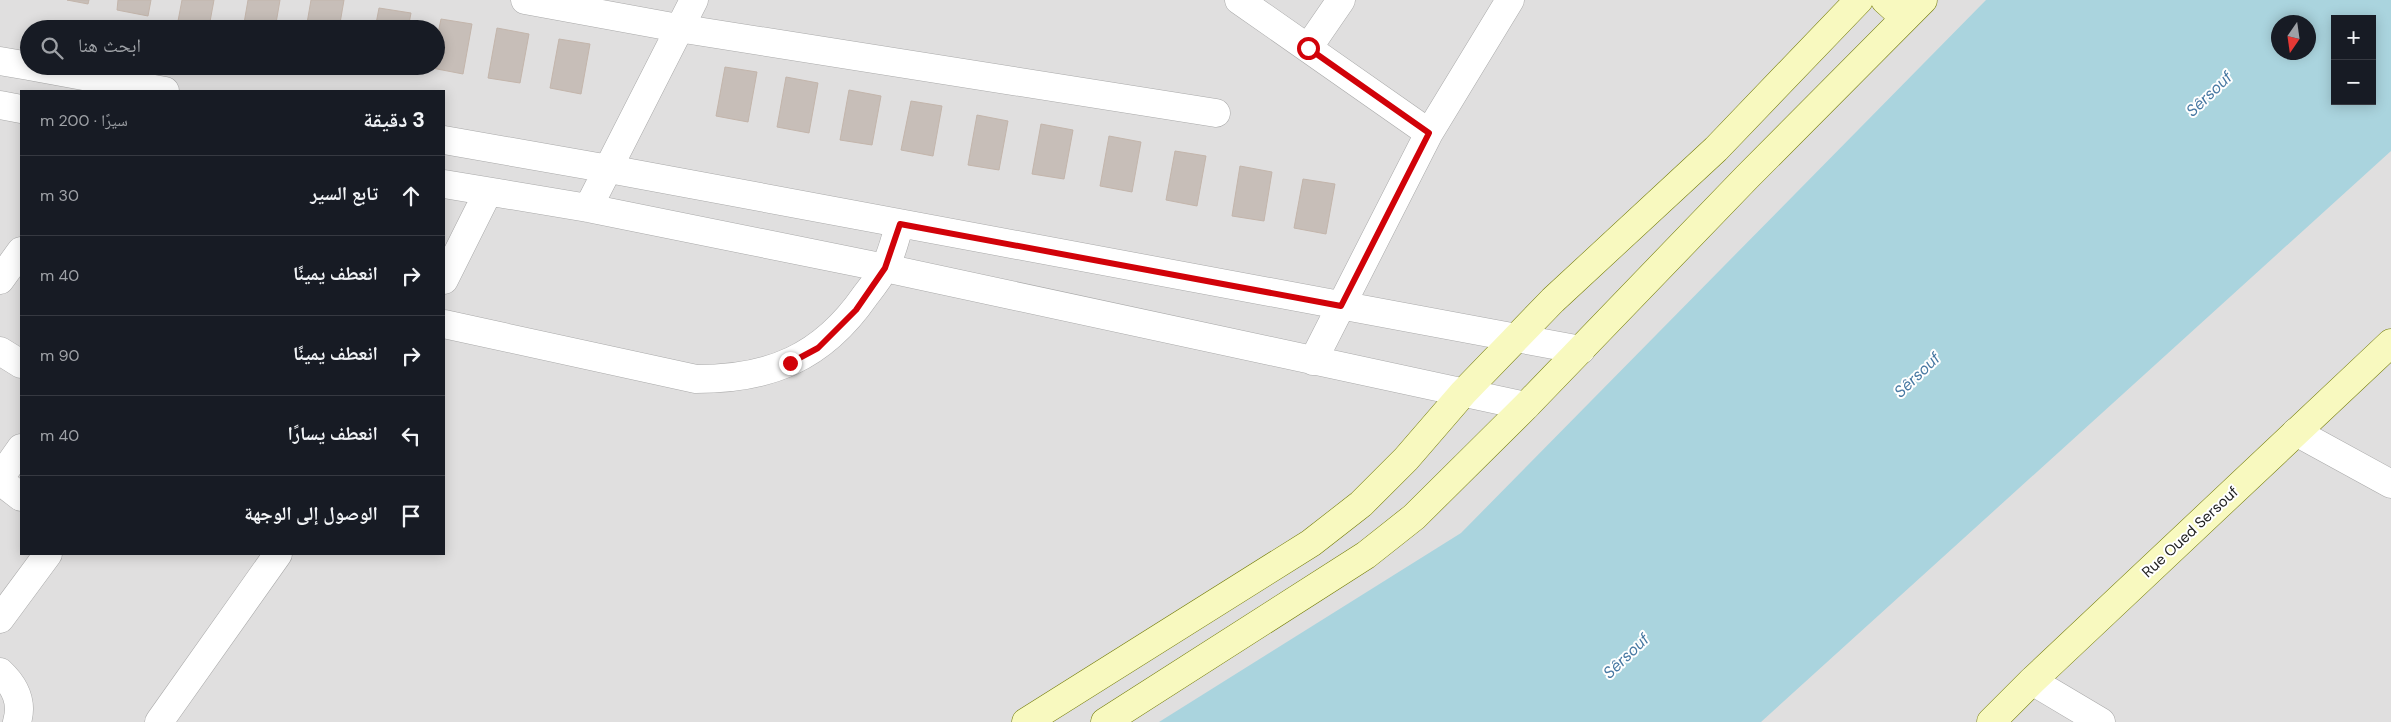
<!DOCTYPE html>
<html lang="ar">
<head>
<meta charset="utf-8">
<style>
  body { margin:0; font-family:"DM Sans","Noto Naskh Arabic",sans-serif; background:#20242c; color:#f1f3f6; direction:rtl }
  .controls { position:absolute; right:15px; top:15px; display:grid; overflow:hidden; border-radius:0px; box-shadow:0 2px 12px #0003 }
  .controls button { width:45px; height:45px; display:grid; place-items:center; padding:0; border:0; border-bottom:1px solid #363941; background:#171b24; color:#f1f3f6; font:25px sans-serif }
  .compass { position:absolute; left:2271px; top:15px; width:45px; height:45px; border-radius:50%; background:#171b24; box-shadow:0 2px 12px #0003; rotate:193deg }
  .stop { position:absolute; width:15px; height:15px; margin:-11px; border:4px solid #d10209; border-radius:50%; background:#fff }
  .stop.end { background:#d10209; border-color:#fff; box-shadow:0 1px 5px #0008 }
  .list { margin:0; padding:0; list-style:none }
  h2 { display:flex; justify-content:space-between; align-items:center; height:65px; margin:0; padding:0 20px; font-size:21px }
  h2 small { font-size:16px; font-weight:400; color:#9ea1a6 }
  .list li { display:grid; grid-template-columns:32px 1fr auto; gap:15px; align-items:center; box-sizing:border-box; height:80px; padding:0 20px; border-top:1px solid #363941 }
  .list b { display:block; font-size:19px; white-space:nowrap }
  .list em { font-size:16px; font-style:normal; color:#9ea1a6 }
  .icon { flex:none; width:28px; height:28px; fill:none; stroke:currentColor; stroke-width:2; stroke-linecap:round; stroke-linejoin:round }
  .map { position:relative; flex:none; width:2391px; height:722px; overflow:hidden; direction:ltr }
  .search { position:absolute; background:#171b24; box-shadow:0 2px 12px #0003; left:20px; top:20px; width:425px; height:55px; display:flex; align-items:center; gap:12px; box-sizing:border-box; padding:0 18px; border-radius:28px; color:#9ea1a6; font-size:19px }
  .panel { position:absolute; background:#171b24; box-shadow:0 2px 12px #0003; left:20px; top:90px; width:425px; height:465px; border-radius:0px; direction:rtl }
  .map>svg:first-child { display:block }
  .residential { fill:#e0dfdf; fill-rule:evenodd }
  .water { fill:#aad4de; fill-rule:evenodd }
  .building { fill:#c7beb8; stroke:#c3b5ab }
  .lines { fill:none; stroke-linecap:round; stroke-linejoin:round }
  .street-casing { stroke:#a9a9a9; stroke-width:29 }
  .secondary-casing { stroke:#727b06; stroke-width:29 }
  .street { stroke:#fff; stroke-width:28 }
  .secondary { stroke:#f8f9bf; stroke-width:28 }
  .route { stroke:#d10209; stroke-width:6 }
  .labels { text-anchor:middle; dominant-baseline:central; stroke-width:4; stroke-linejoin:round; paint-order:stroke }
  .street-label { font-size:15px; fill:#222; stroke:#fff }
  .water-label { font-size:16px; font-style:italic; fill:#4778a2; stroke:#fff }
</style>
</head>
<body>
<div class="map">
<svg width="2391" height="722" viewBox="0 0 2391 722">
  <rect width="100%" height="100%" fill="#f2eee9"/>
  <!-- residential -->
  <path class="residential" d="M0 0H2391V722H0ZM2335 19H2372V101H2335ZM2278 22H2308V52H2278ZM29 29H436V66H29ZM21 91H444V554H21Z"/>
  <!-- water -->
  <path class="water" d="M1986 0H2391V151L1761 722H1159L1461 533ZM2335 19H2372V101H2335ZM2278 22H2308V52H2278Z"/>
  <!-- building -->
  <path class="building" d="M67 0H89L88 4Z
    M118 0H151L148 16 117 10Z
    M182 0H214L209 27 178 21Z
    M248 0H280L275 29H243Z
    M311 0H344L339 29H306Z
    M379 8 411 13 408 29H375Z
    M441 19 472 24 463 74 432 68 436 66V43Z
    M497 28 529 34 520 83 488 78Z
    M559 39 590 44 581 94 550 88Z
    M725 67 757 72 748 122 716 116Z
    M786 77 818 83 809 133 777 127Z
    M849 90 881 96 872 145 840 140Z
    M911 101 942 106 933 156 901 150Z
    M977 115 1008 121 999 170 968 165Z
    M1041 124 1073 130 1064 179 1032 174Z
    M1109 136 1141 142 1132 192 1100 186Z
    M1175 151 1206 156 1197 206 1166 200Z
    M1240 166 1272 172 1264 221 1232 216Z
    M1303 179 1335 184 1326 234 1294 228Z"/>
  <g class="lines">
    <defs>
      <path id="street" d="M525 0 678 28 1216 113
        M1239 0 1429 133
        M1308 48 1341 0
        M0 61 29 66
        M29 66 165 91
        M0 105 21 109
        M444 140 609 169 1581 350
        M444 184 588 208 885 268 1526 406
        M588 208 694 0
        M0 280 21 251
        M444 280 488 192
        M444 324 696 379C770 379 822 358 865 296 872 287 880 277 885 267 892 254 895 238 900 224
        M0 351 21 364
        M1313 361 1429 133 1510 0
        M2296 432 2391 484
        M0 478 21 448
        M0 481 21 497
        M0 619 48 554
        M0 672C15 686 23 702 17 722
        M2032 681 2101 722
        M159 722 278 554"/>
      <path id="secondary" d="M1885 0 1905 18
        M1026 722 1311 543 1361 504 1406 459 1463 393 1553 300 1716 149 1859 0
        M1105 722 1366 555 1414 517 1526 406 1747 177 1923 0
        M1991 722 2032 681 2391 343"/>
    </defs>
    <!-- street casing -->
    <use href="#street" class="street-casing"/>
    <!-- secondary casing -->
    <use href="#secondary" class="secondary-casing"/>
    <!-- street -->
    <use href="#street" class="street"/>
    <!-- secondary -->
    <use href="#secondary" class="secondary"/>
  </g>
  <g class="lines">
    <!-- route -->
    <path class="route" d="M790 363 818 348 856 310 885 268 900 224 1341 306 1429 133 1308 48"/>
  </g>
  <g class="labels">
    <!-- street labels -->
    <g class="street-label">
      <text transform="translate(2190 532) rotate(-43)">Rue Oued Sersouf</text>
    </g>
    <!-- water labels -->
    <g class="water-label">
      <text transform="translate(2209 94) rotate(-44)">Sêrsouf</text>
      <text transform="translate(1917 375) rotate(-44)">Sêrsouf</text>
      <text transform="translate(1626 656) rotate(-44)">Sêrsouf</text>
    </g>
  </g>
</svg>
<div class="controls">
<button>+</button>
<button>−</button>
</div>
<svg class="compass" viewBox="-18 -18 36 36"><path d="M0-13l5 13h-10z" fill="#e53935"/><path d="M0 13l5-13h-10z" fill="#9ea1a6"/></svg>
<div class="stop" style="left:1308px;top:48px"></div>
<div class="stop end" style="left:790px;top:363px"></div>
<div class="search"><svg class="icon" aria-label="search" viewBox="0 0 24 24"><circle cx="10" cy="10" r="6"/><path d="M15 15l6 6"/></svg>ابحث هنا</div>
<section class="panel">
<h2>3 دقيقة<small>سيرًا · 200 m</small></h2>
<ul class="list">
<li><svg class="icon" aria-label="ahead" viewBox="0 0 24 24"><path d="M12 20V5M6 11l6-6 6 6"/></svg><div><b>تابع السير</b></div><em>30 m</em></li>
<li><svg class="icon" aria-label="right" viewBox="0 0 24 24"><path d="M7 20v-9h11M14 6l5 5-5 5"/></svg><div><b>انعطف يمينًا</b></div><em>40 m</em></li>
<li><svg class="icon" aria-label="right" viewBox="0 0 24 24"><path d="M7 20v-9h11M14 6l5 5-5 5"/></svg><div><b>انعطف يمينًا</b></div><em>90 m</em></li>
<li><svg class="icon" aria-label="left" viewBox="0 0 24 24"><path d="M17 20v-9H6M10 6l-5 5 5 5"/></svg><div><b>انعطف يسارًا</b></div><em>40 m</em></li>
<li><svg class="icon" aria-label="arrive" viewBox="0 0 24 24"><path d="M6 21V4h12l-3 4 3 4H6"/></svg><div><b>الوصول إلى الوجهة</b></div></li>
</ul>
</section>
</div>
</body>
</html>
